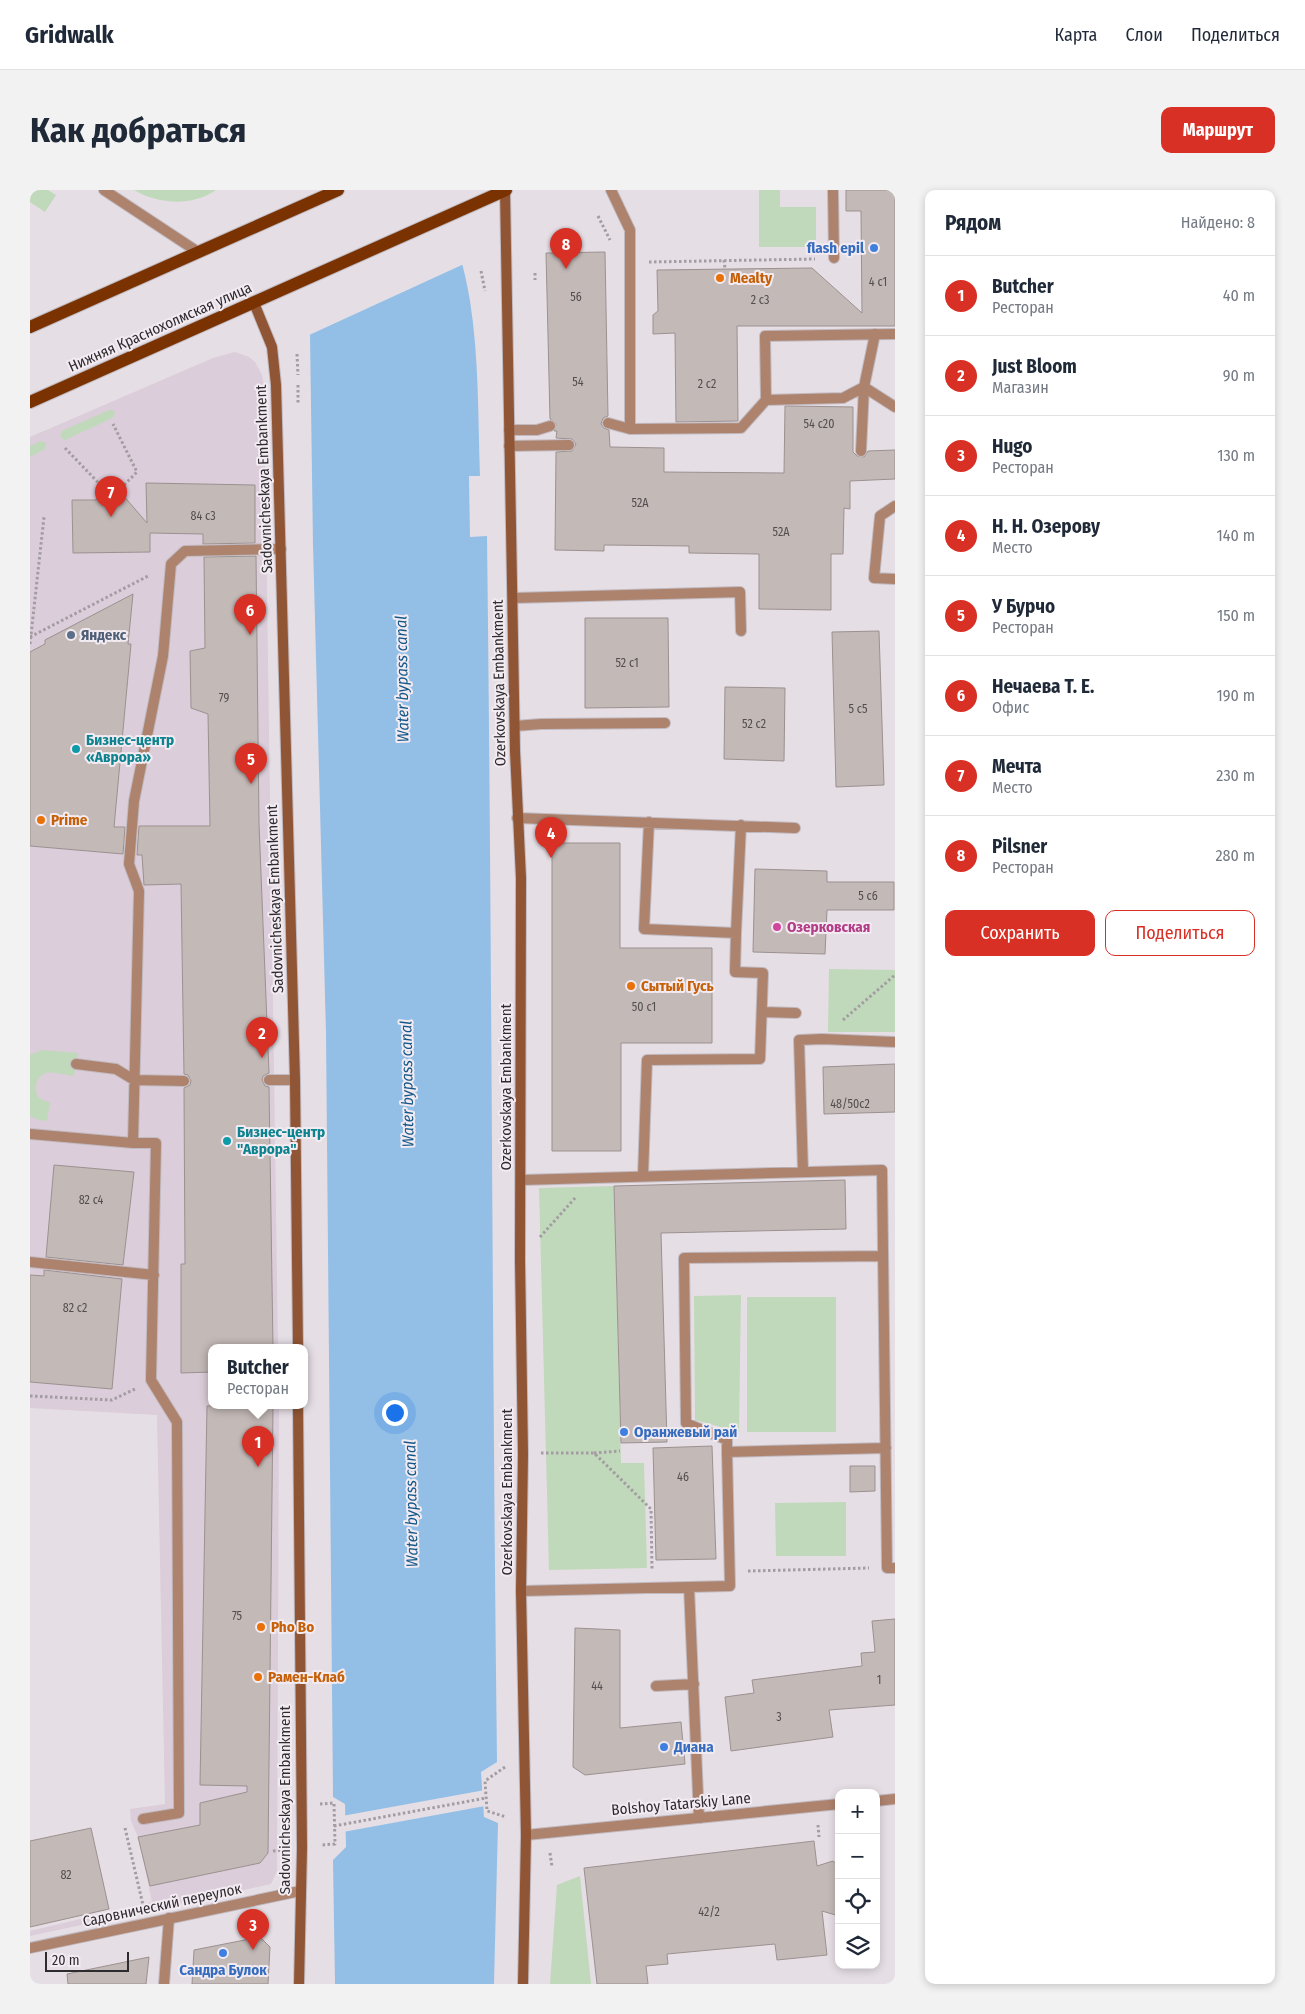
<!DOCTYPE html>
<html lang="ru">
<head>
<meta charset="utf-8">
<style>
  body { margin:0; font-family:"Fira Sans Condensed",sans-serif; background:#f2f2f3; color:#1f2937 }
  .controls { position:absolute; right:15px; bottom:15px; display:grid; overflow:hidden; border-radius:10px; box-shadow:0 2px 8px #0003 }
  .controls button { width:45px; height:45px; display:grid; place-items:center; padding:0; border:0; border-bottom:1px solid #e0e1e3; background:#fff; color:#1f2937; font:25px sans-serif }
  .scale { position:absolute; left:15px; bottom:12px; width:84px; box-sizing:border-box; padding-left:5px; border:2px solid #2e2b2e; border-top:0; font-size:14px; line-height:18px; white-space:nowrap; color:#2e2b2e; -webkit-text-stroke:4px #f3ebf2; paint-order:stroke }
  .you { position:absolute; left:364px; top:1222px; width:18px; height:18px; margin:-12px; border:4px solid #fff; border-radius:50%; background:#1a73e8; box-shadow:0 0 0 8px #1a73e833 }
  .badge { display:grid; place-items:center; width:32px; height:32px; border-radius:50%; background:#d93025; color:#fff; font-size:16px; font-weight:700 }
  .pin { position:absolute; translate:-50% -41px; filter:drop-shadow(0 1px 2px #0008) }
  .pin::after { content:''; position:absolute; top:26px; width:18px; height:15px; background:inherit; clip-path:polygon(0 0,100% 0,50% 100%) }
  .popup { position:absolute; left:178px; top:1154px; width:100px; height:65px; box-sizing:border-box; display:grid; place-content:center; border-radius:10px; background:#fff; filter:drop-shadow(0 1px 4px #0005); font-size:16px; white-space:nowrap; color:#747a83 }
  .popup b { font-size:19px; color:#1f2937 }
  .popup::after { content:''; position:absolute; left:50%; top:100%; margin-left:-10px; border:10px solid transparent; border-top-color:#fff }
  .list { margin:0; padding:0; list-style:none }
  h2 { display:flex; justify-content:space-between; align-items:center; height:65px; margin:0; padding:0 20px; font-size:21px }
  h2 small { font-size:16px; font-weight:400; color:#747a83 }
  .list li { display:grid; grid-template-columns:32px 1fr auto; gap:15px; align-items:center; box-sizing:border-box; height:80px; padding:0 20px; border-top:1px solid #e0e1e3 }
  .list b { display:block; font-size:19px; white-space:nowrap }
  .list p { margin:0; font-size:16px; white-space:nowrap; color:#747a83 }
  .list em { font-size:16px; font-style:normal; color:#747a83 }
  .actions { display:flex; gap:10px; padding:15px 20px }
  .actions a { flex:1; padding:11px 0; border:1px solid #d93025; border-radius:10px; text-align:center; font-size:18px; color:#d93025 }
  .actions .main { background:#d93025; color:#fff }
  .icon { flex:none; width:28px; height:28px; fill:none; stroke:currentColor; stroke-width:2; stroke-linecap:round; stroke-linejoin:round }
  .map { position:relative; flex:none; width:865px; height:1794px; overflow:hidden; border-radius:10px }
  header { display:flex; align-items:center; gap:30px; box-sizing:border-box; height:70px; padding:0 25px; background:#fff; border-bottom:1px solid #e0e1e3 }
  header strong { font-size:24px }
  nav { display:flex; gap:28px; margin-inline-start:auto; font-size:18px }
  .intro { display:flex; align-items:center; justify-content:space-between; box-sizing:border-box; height:120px; padding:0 30px }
  h1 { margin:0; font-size:35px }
  .button { padding:12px 22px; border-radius:10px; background:#d93025; color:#fff; font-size:18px; font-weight:700 }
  main { display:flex; gap:30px; padding:0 30px }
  aside { flex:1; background:#fff; border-radius:10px; box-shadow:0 2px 8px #0003 }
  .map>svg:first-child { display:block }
  .built { fill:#dbcdd9 }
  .green { fill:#c0d9ba }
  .water { fill:#93bfe6 }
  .pier { fill:#e6dee5 }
  .building { fill:#c3b9b7; stroke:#9b9190 }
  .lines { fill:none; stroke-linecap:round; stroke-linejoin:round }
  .lane-casing { stroke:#c1bac0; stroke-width:12 }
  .street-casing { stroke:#c1bac0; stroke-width:12 }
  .secondary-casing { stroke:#c1bac0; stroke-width:12 }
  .primary-casing { stroke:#c1bac0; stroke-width:14 }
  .path { stroke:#a39ca2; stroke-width:3; stroke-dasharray:2.5 2.5; stroke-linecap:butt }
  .lane { stroke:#ad836e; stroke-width:10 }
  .street { stroke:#ad836e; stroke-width:10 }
  .secondary { stroke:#905535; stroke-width:10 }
  .primary { stroke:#793200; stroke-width:12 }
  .shop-dot { fill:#3f7fe0; stroke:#f3ebf2; stroke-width:2 }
  .food-dot { fill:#e8710a; stroke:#f3ebf2; stroke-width:2 }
  .service-dot { fill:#5c6f8a; stroke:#f3ebf2; stroke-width:2 }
  .culture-dot { fill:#0f9aa8; stroke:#f3ebf2; stroke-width:2 }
  .hotel-dot { fill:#d1479c; stroke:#f3ebf2; stroke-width:2 }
  .labels { text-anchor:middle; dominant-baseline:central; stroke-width:4; stroke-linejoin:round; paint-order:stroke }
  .number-label { font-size:12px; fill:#534e50 }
  .shop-label { font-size:15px; font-weight:bold; fill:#366cbe; stroke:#f3ebf2; text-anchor:start }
  .food-label { font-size:15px; font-weight:bold; fill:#c56008; stroke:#f3ebf2; text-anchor:start }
  .street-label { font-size:15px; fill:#2e2b2e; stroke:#f3ebf2 }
  .service-label { font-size:15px; font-weight:bold; fill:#4e5e75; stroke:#f3ebf2; text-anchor:start }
  .culture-label { font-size:15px; font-weight:bold; fill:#0d838f; stroke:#f3ebf2; text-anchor:start }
  .hotel-label { font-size:15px; font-weight:bold; fill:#b23c85; stroke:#f3ebf2; text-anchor:start }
  .water-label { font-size:16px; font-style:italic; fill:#125788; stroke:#f3ebf2 }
</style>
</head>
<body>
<header>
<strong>Gridwalk</strong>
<nav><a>Карта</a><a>Слои</a><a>Поделиться</a></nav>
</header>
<div class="intro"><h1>Как добраться</h1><a class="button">Маршрут</a></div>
<main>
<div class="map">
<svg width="865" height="1794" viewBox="0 0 865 1794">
  <rect width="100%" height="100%" fill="#e6dee5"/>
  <!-- built -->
  <path class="built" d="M205 162 219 167 225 172 232 185 234 196 248 1158H182V1216H249L247 1681 241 1694 0 1746V1741L122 1712 108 1647 101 1631 100 1619 135 1614 127 1225 0 1218V247L183 168Z"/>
  <!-- green -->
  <path class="green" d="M0 0H18L26 5 15 22 0 12Z
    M104 0H186C162 17 128 14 104 0Z
    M729 0H750V17H786V57H729Z
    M79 220H83L85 224 82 228 35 250 30 247 32 241Z
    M11 251 16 253 15 259 0 267V256Z
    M799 779 865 780V842H798Z
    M12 860 48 863 44 886C36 885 23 881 16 883 5 886 2 904 12 910 15 911 17 911 20 912L17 931 6 929 0 926V865Z
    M584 996 591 1273H614L617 1378 519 1380 509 998Z
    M711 1105 709 1242 665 1230 664 1106Z
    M717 1107H806V1242H717Z
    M816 1312V1366H746L745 1313Z
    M550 1686 561 1794H520L527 1695Z"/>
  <!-- water -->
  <path class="water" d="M243 0H411C421 36 434 73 440 111 449 167 448 228 450 286H439L440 347 457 346C462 755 462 1163 467 1572L451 1582 454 1627 468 1633 464 1794H305L303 1670 316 1657 315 1614 303 1607 296 843 283 355 280 145Z"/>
  <!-- pier -->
  <path class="pier" d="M241 0H413L434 74 277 146Z
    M455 1600V1616L313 1642 312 1626Z"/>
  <!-- building -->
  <path class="building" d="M816 0H865V136H707L708 231 646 232 645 143 623 144V125L628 121 627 80 782 78 832 123 831 21H816Z
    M575 62 578 226 573 228 571 234 574 238 579 240 580 257 634 258V282L754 283 755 216H760L823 217V262L827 266 834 267 838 261 865 260V289L820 291V319L814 318 813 364H801V420L729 419V364L659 363V356L574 355V361L525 360 526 262 542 261 546 254 542 249 526 248 527 241H524L526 234 520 229 516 63Z
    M116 293 225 295V353L173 354V344L120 343V362L43 363 42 310H66L71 304 81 314 92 304 117 333Z
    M226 366 229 634 239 883 233 886 232 890 235 896 239 897 243 1158H182V1182L151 1183V1074H155L154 898 160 895 161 891 158 885 154 884 151 694 114 695 112 665H107L109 636H180L178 524 161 518 160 461 175 458 174 367Z
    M103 404 98 454H101L84 637H95L93 664 0 656V462L15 454V450Z
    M555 428H638L639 517 555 518Z
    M849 441 854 595 806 597 802 442Z
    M695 497 755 498 754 571 694 569Z
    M522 653H590V758H682V853H591V961H522Z
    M725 679 797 681V692H864V720H797L795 764 723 762Z
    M865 874V922L794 924 793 877Z
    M24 975 104 982 93 1075 16 1067Z
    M815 990 816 1039 631 1043 637 1252 591 1253 584 996Z
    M14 1080 92 1089 82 1199 0 1192V1085L14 1086Z
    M177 1216H243L238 1663 230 1673 120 1696 108 1647 170 1635V1613L217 1602V1596L170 1595Z
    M682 1256 686 1369 626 1370 623 1258Z
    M820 1276H845V1301L820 1302Z
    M865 1429V1515L799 1520 803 1547 701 1561 695 1507 724 1503 722 1490 832 1476 831 1463 845 1462 842 1431Z
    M545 1438 590 1440V1538L651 1532 655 1574 555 1585 543 1577Z
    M61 1638 79 1719 0 1737V1651Z
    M784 1651 787 1676 803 1671 809 1676V1726L792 1721 797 1765 747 1770 745 1754 637 1764 638 1774 616 1776 618 1794H567L554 1678Z
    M230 1747 240 1757 238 1794H162L164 1760Z
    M119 1767 116 1794H38L37 1784Z"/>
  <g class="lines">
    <defs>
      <path id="lane" d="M74 0 168 62
        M581 0 600 40V239L711 238 736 210 735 146 865 144
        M803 0 804 68
        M834 197 865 217
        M736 210 813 208 834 197
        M578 233 600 239
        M479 240H507L520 236
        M479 256 539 255
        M831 261 834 197 845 144
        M865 316 850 326 844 388 865 389
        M483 408 710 402 711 441
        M485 536 511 534 635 533
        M487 628 765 638
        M619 632 614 739 706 743 711 635
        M732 822 766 823
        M46 874 86 879 104 890 154 891
        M239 890H265
        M0 944 103 953
        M773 982 769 850 792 849 865 852
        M613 986 617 870 730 869 733 783 705 782 706 743
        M491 990 852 980 857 1378H865
        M853 1066 654 1068 656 1233 697 1250V1262L856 1258
        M0 1072 124 1085
        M659 1397 669 1628
        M491 1401 700 1396 697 1262
        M626 1496 664 1494
        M113 1629 149 1623 147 1232 121 1190 126 953H103L109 701 99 674 104 611 133 466 141 374 155 361 251 359
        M134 1794 139 1728"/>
      <path id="street" d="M846 1611 865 1609
        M496 1645 809 1614
        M0 1758 270 1701"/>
      <path id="secondary" d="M475 1 485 561 491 688 490 1070 493 1264 491 1401 496 1645 493 1794
        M224 113 242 157 246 195 265 890 268 1158
        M268 1216 272 1658 269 1794"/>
      <path id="primary" d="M0 137 308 0
        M0 212 476 0"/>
    </defs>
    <!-- lane casing -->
    <use href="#lane" class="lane-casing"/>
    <!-- street casing -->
    <use href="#street" class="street-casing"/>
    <!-- secondary casing -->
    <use href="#secondary" class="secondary-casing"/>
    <!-- primary casing -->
    <use href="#primary" class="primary-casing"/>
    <!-- path -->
    <path class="path" d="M568 26 580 50
      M694 70 695 79
      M619 72 785 69
      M451 81 455 101
      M505 83V90
      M267 164 268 185
      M268 195V214
      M35 258 82 307 107 282 83 234
      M0 447 120 385
      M0 454 14 327
      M813 830 865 785
      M510 1047 546 1007
      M0 1206 82 1210 105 1199
      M511 1263H564L621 1319 622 1380
      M564 1263 590 1261
      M718 1381 839 1378
      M475 1577 455 1591 457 1621 476 1627
      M290 1614 304 1613 305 1654 291 1655
      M788 1635 789 1647
      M304 1636 456 1608
      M95 1638 113 1715
      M243 1661 252 1660
      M520 1663 522 1677"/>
    <!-- lane -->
    <use href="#lane" class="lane"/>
    <!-- street -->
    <use href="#street" class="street"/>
    <!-- secondary -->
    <use href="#secondary" class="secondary"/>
    <!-- primary -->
    <use href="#primary" class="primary"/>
  </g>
  <!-- markers -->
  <g class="shop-dot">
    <circle cx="844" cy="58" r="5"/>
    <circle cx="594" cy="1242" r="5"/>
    <circle cx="634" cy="1557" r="5"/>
    <circle cx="193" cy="1763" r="5"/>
  </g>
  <g class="food-dot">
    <circle cx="690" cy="88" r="5"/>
    <circle cx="11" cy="630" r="5"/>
    <circle cx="601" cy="796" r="5"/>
    <circle cx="231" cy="1437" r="5"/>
    <circle cx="228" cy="1487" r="5"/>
  </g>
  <circle class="service-dot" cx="41" cy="445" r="5"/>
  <g class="culture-dot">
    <circle cx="46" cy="559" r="5"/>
    <circle cx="197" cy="951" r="5"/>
  </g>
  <circle class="hotel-dot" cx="747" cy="737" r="5"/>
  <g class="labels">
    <!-- number labels -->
    <g class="number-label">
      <text x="848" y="92">4 с1</text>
      <text x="546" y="107">56</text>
      <text x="730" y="110">2 с3</text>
      <text x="548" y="192">54</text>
      <text x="677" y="194">2 с2</text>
      <text x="789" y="234">54 с20</text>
      <text x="610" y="313">52А</text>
      <text x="173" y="326">84 с3</text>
      <text x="751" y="342">52А</text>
      <text x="597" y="473">52 с1</text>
      <text x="194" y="508">79</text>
      <text x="828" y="519">5 с5</text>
      <text x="724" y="534">52 с2</text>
      <text x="838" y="706">5 с6</text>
      <text x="614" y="817">50 с1</text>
      <text x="820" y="914">48/50с2</text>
      <text x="61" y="1010">82 с4</text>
      <text x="45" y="1118">82 с2</text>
      <text x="653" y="1287">46</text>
      <text x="207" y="1426">75</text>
      <text x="849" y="1490">1</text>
      <text x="567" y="1496">44</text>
      <text x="749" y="1527">3</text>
      <text x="36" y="1685">82</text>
      <text x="679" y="1722">42/2</text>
    </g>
    <!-- shop labels -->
    <g class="shop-label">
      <text x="834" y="58" text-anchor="end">flash epil</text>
      <text x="604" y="1242">Оранжевый рай</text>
      <text x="644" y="1557">Диана</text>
      <text x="193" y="1780" text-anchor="middle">Сандра Булок</text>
    </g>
    <!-- food labels -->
    <g class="food-label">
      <text x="700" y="88">Mealty</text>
      <text x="21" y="630">Prime</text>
      <text x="611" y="796">Сытый Гусь</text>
      <text x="241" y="1437">Pho Bo</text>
      <text x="238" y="1487">Рамен-Клаб</text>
    </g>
    <!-- street labels -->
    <g class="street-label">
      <text transform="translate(130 137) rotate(-24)">Нижняя Краснохолмская улица</text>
      <text transform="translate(234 289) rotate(-92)">Sadovnicheskaya Embankment</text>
      <text transform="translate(469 493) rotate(-91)">Ozerkovskaya Embankment</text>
      <text transform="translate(245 709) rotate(-92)">Sadovnicheskaya Embankment</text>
      <text transform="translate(476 897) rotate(-90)">Ozerkovskaya Embankment</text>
      <text transform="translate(477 1302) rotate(-90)">Ozerkovskaya Embankment</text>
      <text transform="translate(255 1610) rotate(-90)">Sadovnicheskaya Embankment</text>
      <text transform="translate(651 1614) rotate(-5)">Bolshoy Tatarskiy Lane</text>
      <text transform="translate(132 1715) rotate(-12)">Садовнический переулок</text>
    </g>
    <!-- service labels -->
    <g class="service-label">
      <text x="51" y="445">Яндекс</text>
    </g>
    <!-- culture labels -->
    <g class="culture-label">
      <text x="56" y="550">Бизнес-центр<tspan x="56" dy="17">«Аврора»</tspan></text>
      <text x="207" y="942">Бизнес-центр<tspan x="207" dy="17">"Аврора"</tspan></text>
    </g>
    <!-- hotel labels -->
    <g class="hotel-label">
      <text x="757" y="737">Озерковская</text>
    </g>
    <!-- water labels -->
    <g class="water-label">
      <text transform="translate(372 489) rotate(-91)">Water bypass canal</text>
      <text transform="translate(377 894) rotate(-91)">Water bypass canal</text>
      <text transform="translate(381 1314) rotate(-91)">Water bypass canal</text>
    </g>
  </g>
</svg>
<div class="controls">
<button>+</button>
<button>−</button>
<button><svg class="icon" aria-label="locate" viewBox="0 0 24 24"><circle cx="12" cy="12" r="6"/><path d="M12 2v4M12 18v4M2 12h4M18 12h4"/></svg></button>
<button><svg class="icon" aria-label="layers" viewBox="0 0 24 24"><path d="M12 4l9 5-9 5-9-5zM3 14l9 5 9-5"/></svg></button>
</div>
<div class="scale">20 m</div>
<div class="you"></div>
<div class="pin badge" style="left:228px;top:1277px">1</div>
<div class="popup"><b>Butcher</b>Ресторан</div>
<div class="pin badge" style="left:232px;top:868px">2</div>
<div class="pin badge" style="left:223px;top:1760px">3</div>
<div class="pin badge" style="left:521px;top:668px">4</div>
<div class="pin badge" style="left:221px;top:594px">5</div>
<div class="pin badge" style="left:220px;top:445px">6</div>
<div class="pin badge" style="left:81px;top:327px">7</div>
<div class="pin badge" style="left:536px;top:79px">8</div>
</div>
<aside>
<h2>Рядом<small>Найдено: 8</small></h2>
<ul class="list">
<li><span class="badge">1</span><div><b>Butcher</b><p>Ресторан</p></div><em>40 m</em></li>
<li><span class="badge">2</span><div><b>Just Bloom</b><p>Магазин</p></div><em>90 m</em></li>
<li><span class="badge">3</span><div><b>Hugo</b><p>Ресторан</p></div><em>130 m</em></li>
<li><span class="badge">4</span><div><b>Н. Н. Озерову</b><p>Место</p></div><em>140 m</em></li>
<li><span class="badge">5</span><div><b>У Бурчо</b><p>Ресторан</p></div><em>150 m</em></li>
<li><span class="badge">6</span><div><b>Нечаева Т. Е.</b><p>Офис</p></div><em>190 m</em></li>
<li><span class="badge">7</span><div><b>Мечта</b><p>Место</p></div><em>230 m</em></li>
<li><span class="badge">8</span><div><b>Pilsner</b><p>Ресторан</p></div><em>280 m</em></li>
</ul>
<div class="actions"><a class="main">Сохранить</a><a>Поделиться</a></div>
</aside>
</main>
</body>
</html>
